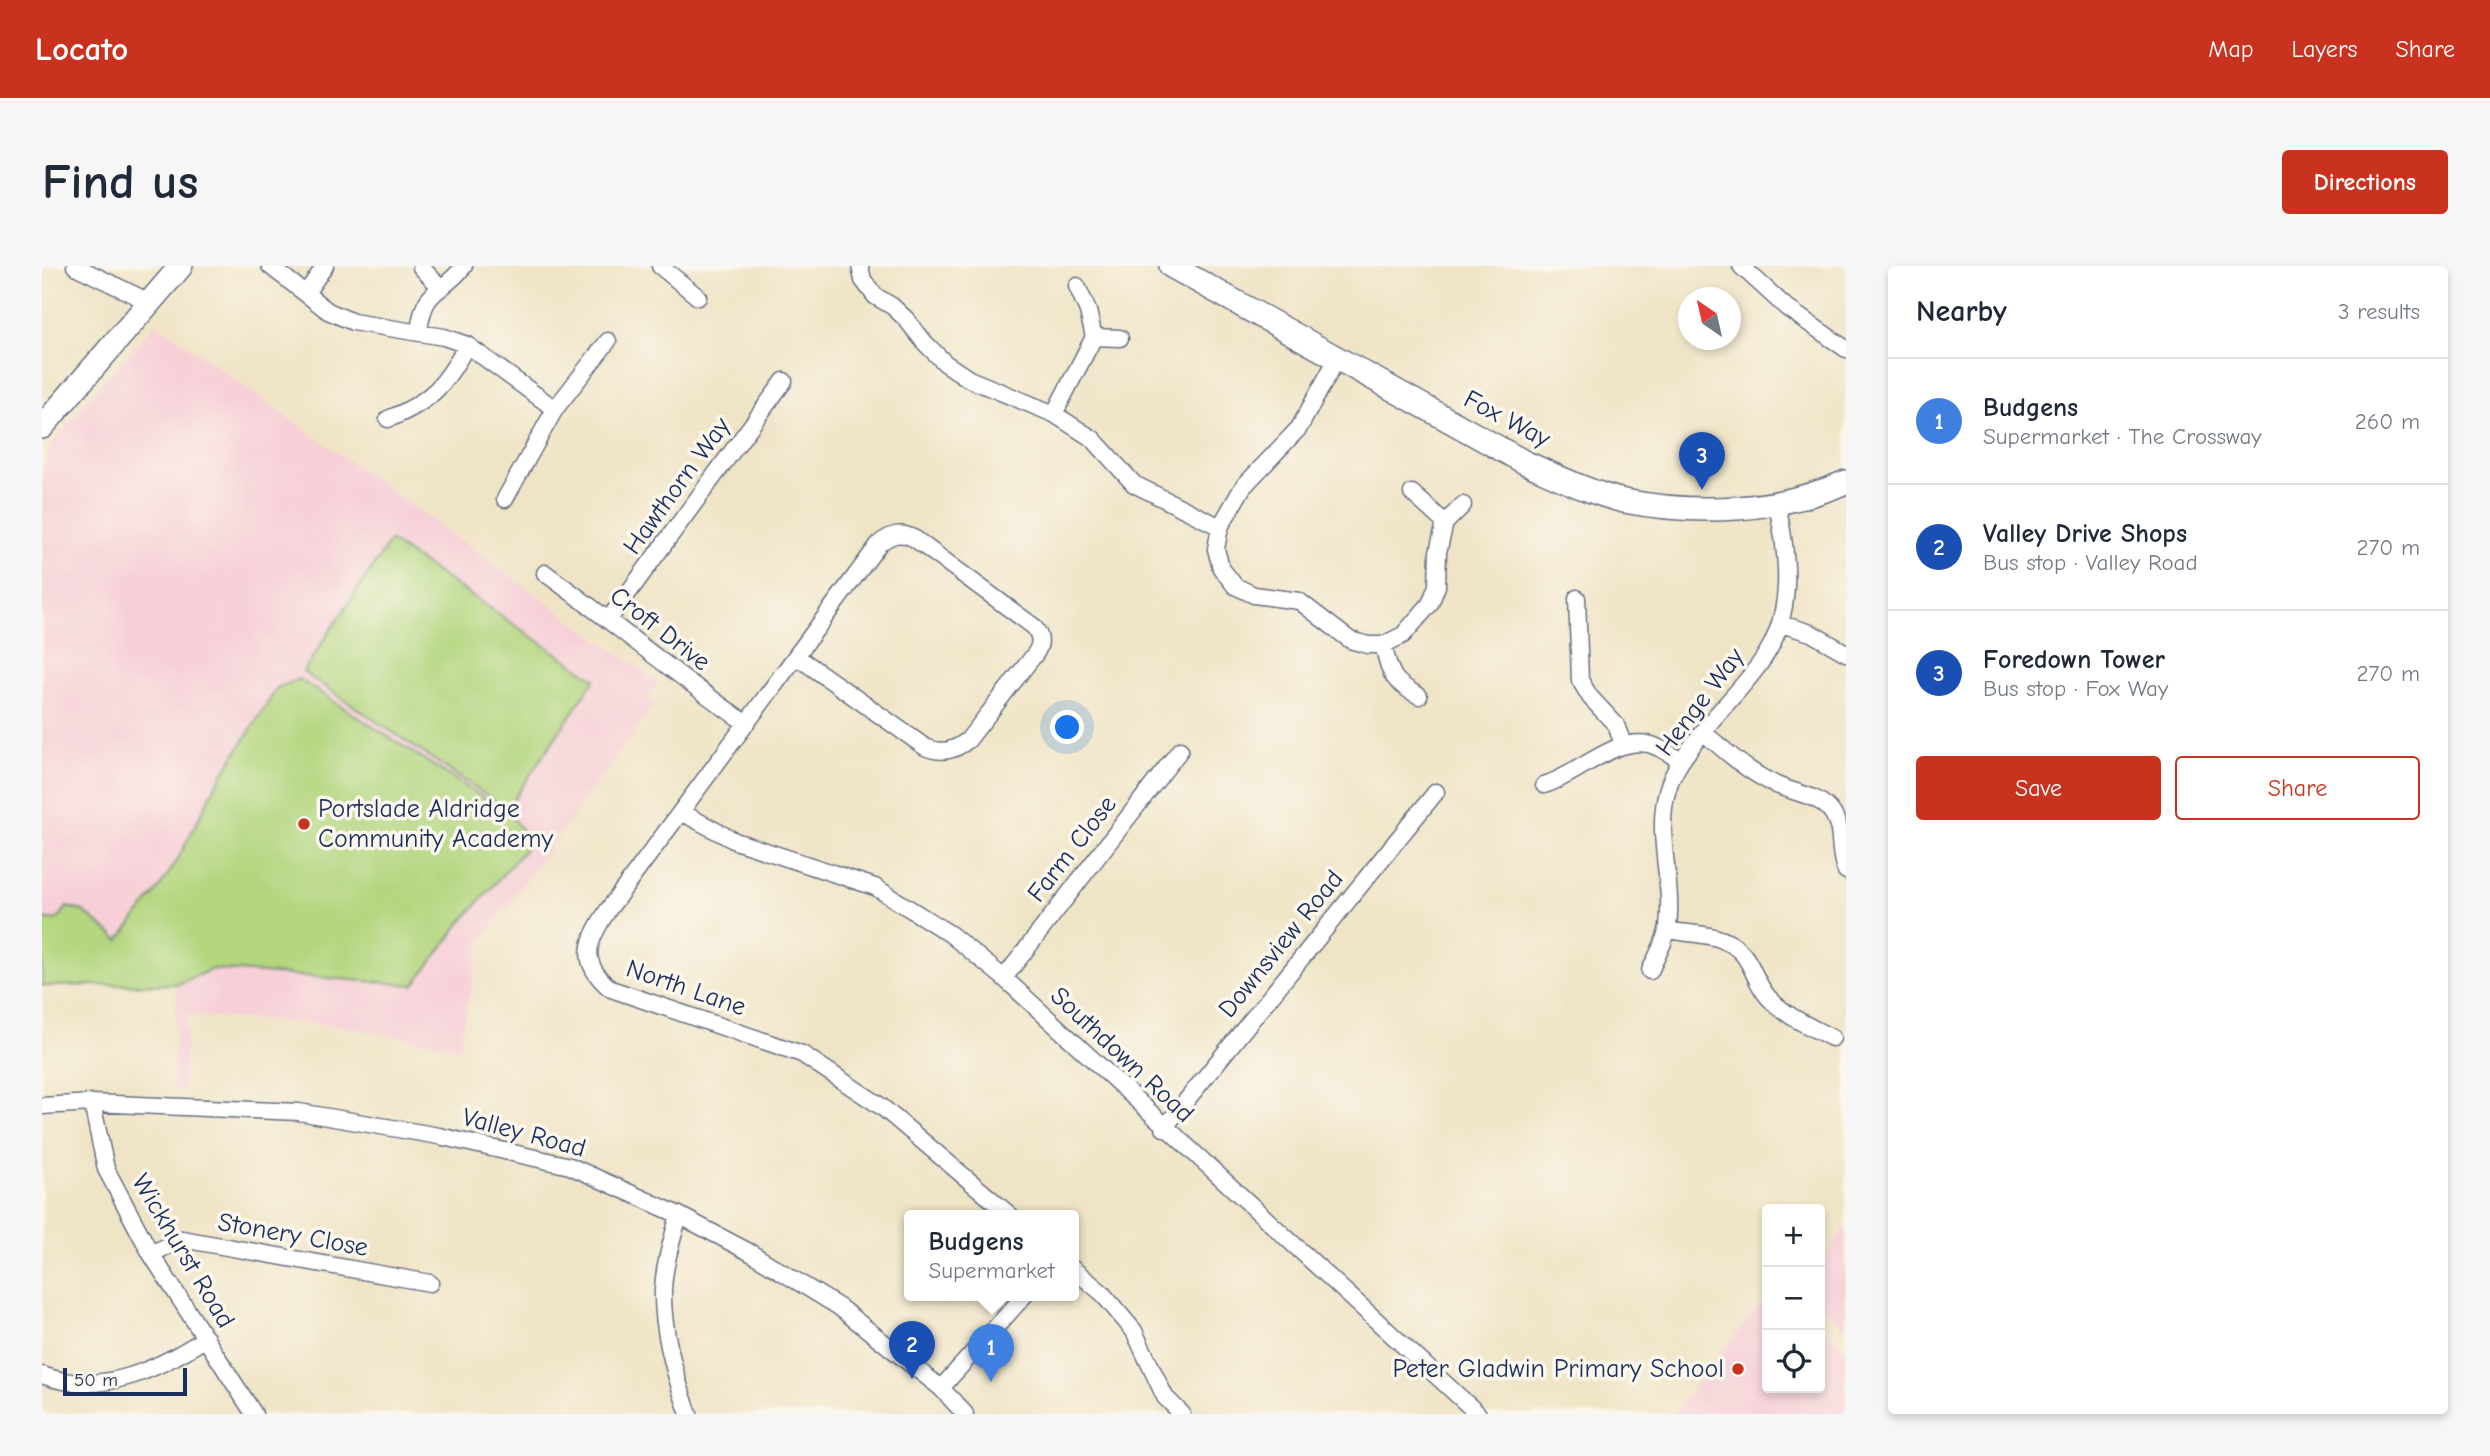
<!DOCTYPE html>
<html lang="en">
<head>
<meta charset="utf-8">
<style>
  body { margin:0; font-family:"Comic Neue",sans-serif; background:#f6f6f7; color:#1f2937 }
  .controls { position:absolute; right:21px; bottom:21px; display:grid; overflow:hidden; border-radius:7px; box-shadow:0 4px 10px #0003 }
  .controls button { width:63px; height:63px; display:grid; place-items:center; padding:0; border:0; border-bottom:2px solid #e0e1e3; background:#fff; color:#1f2937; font:35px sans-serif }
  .compass { position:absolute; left:1636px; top:21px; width:63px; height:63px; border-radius:50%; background:#fff; box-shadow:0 4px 10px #0003; rotate:326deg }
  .scale { position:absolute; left:21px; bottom:18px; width:124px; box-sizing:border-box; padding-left:7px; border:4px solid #1b2f5e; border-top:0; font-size:19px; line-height:24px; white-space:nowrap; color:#1b2f5e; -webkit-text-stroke:5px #fbf7ec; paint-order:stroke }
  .you { position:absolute; left:1026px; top:462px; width:24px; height:24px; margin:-18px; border:5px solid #fff; border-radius:50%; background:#1a73e8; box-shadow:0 0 0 10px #1a73e833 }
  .badge { display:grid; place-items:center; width:46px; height:46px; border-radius:50%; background:#c8321e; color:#fff; font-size:23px; font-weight:700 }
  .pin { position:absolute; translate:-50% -58px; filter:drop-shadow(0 2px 4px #0008) }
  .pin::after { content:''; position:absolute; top:37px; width:24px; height:21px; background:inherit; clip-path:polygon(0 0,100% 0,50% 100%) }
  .popup { position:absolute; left:862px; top:944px; width:175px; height:91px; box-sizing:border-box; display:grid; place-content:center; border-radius:7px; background:#fff; filter:drop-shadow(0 2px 5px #0005); font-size:23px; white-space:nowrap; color:#747a83 }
  .popup b { font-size:26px; color:#1f2937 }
  .popup::after { content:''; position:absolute; left:50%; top:100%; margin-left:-14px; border:14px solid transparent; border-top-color:#fff }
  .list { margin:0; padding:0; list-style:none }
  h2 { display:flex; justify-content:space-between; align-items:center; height:91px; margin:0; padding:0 28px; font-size:30px }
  h2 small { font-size:23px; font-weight:400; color:#747a83 }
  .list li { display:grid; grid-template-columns:46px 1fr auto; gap:21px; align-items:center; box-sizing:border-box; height:126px; padding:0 28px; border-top:2px solid #e0e1e3 }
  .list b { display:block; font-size:26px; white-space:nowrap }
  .list p { margin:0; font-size:23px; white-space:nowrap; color:#747a83 }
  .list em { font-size:23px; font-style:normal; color:#747a83 }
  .actions { display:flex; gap:14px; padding:21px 28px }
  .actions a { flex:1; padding:16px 0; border:2px solid #c8321e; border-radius:7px; text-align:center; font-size:24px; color:#c8321e }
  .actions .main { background:#c8321e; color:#fff }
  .icon { flex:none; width:38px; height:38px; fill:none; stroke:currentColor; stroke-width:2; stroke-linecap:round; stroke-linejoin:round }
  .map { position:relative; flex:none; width:1804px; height:1148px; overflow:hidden; border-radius:7px }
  header { display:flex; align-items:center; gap:42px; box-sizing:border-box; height:98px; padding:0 35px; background:#c8321e; color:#fff }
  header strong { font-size:33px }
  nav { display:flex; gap:38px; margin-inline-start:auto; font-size:24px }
  .intro { display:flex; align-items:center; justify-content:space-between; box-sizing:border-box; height:168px; padding:0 42px }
  h1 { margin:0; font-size:49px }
  .button { padding:18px 32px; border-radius:7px; background:#c8321e; color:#fff; font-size:24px; font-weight:700 }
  main { display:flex; gap:42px; padding:0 42px }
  aside { flex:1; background:#fff; border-radius:7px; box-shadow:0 4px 10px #0003 }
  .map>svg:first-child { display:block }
  .built { fill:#f6cfd7 }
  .green { fill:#b3d67f; stroke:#67826e; stroke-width:2 }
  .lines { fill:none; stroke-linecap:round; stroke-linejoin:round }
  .street-casing { stroke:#666e82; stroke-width:19 }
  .secondary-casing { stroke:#666e82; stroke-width:26 }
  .street { stroke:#fff; stroke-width:16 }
  .secondary { stroke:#fff; stroke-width:23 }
  .poi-dot { fill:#c8321e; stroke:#fbf7ec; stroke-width:2.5 }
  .labels { text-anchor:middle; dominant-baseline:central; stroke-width:7; stroke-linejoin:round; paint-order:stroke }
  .street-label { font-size:26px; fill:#1b2f5e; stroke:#fbf7ec }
  .poi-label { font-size:26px; fill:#1b2f5e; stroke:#fbf7ec; text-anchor:start }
</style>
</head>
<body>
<header>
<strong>Locato</strong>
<nav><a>Map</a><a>Layers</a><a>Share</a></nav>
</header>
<div class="intro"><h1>Find us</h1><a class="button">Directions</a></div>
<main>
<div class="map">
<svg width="1804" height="1148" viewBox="0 0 1804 1148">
  <rect width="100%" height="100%" fill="#fbf7ec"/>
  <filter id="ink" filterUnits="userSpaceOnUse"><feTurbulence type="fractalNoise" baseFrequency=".0143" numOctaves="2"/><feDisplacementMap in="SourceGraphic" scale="14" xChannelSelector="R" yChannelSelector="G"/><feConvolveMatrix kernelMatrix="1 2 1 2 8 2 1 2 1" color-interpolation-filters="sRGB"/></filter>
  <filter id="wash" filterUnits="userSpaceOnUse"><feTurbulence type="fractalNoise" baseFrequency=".00686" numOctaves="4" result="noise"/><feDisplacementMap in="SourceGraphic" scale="28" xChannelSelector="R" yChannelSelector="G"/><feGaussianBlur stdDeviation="1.57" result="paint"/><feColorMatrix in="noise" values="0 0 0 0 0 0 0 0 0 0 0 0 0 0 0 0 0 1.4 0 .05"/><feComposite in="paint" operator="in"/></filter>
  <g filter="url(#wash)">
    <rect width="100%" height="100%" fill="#f0e4c6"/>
    <!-- built -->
    <path class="built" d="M114 57 616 416 604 433 612 439 438 677 417 781 291 759 146 749 141 825H130L135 718 85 716 0 721V207L9 179 68 108Z
      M1804 960V1062L1778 1039V1000Z
      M1725 1030V1122H1778V1060L1804 1083V1148H1630Z"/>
    <!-- green -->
    <path class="green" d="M348 275 553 413 465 543 261 406Z
      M257 413 468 549 489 576 417 659 372 719 170 703 136 718 0 720V654L16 653 25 641 41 645 77 674 118 621 136 593 175 517 235 422Z"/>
  </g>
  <g filter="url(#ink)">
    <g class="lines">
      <defs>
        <path id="street" d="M33 0 107 36
          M228 0 286 45 311 56 402 71 425 79 513 143
          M618 0 656 31
          M818 0 821 14 833 30 850 40 864 53 883 77 903 97 927 113 1012 148 1051 173 1092 218 1178 261
          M1699 0 1745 42 1804 83
          M379 1 398 21
          M264 27 283 0
          M377 66C382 19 399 30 422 0
          M1052 71 1078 72
          M1296 91 1257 162 1201 221 1178 261 1174 283 1179 302 1193 320 1212 329 1257 335 1308 374 1326 379H1341L1361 369 1388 338 1395 320 1396 286 1403 257 1370 227
          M1012 148 1052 71 1046 45 1035 20
          M346 153C389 136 403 119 425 79
          M463 233 513 143 566 75
          M1403 257 1421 239
          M503 307C571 356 635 410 704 457
          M1535 332 1538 414 1548 431 1574 459 1581 478
          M567 353 742 115
          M1739 358 1769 367 1804 387
          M1341 379C1349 409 1349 415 1377 430
          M754 390 883 481C900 488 912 485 926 474L993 388C1000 378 999 369 991 360L873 273C859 265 849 268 837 278L566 644C545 676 536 696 569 723L760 788 840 841 969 950
          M1661 466C1687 488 1712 512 1745 523 1762 529 1781 532 1791 548 1802 565 1795 587 1804 605
          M1502 519C1535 510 1571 471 1606 478 1617 480 1629 489 1639 495
          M639 546 693 575 833 621 908 668 962 712 1436 1148
          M1625 664C1646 668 1671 667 1689 678 1710 690 1711 714 1726 731 1743 750 1767 760 1790 772
          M1608 705C1614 691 1624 675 1626 660 1632 614 1612 568 1626 522 1633 499 1652 478 1666 459 1684 437 1705 417 1721 393 1753 347 1746 290 1735 238
          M962 712 1138 484
          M50 837 64 903 109 988 212 1148
          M0 840 50 837 257 846 397 870 528 900 637 949 709 987 797 1041 899 1122 923 1148
          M1122 862 1394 526
          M637 949C630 974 622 999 621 1024 620 1065 633 1110 647 1148
          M109 988 140 973 388 1017
          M1031 1003 1059 1026 1092 1065 1123 1131 1140 1148
          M0 1109C59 1131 115 1104 164 1072
          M899 1122 982 1030"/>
        <path id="secondary" d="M1129 0 1482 196C1514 210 1548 227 1582 235 1656 249 1735 246 1804 216
          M0 161 139 0"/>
      </defs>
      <!-- street casing -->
      <use href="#street" class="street-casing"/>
      <!-- secondary casing -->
      <use href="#secondary" class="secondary-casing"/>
      <!-- street -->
      <use href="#street" class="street"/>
      <!-- secondary -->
      <use href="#secondary" class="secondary"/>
    </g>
  </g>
  <!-- markers -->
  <g class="poi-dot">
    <circle cx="262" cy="558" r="7"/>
    <circle cx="1696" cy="1103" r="7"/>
  </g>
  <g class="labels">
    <!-- street labels -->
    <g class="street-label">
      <text transform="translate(1465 153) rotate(28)">Fox Way</text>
      <text transform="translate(635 220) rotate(-54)">Hawthorn Way</text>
      <text transform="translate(618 363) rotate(38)">Croft Drive</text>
      <text transform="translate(1658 436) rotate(-53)">Henge Way</text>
      <text transform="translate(1030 583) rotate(-52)">Farm Close</text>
      <text transform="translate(1239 678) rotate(-51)">Downsview Road</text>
      <text transform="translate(644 722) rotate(19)">North Lane</text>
      <text transform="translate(1080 789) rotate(43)">Southdown Road</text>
      <text transform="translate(482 867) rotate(15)">Valley Road</text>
      <text transform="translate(251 969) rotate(10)">Stonery Close</text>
      <text transform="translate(141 985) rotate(59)">Wickhurst Road</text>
    </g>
    <!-- poi labels -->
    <g class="poi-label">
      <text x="276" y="543">Portslade Aldridge<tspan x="276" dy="30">Community Academy</tspan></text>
      <text x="1682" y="1103" text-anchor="end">Peter Gladwin Primary School</text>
    </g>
  </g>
</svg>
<div class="controls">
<button>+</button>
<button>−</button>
<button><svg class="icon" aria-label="locate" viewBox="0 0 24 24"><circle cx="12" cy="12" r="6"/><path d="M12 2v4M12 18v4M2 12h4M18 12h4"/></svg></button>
</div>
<svg class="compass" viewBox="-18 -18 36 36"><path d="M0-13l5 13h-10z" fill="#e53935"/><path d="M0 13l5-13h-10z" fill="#747a83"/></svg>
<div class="scale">50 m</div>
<div class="you"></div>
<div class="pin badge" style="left:949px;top:1116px;background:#3f7fe0">1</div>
<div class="popup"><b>Budgens</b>Supermarket</div>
<div class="pin badge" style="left:870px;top:1113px;background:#1a4fb4">2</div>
<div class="pin badge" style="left:1660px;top:224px;background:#1a4fb4">3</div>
</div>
<aside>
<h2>Nearby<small>3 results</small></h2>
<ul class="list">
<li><span class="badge" style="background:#3f7fe0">1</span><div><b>Budgens</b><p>Supermarket · The Crossway</p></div><em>260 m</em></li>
<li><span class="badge" style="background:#1a4fb4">2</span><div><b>Valley Drive Shops</b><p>Bus stop · Valley Road</p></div><em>270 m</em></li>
<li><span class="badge" style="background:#1a4fb4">3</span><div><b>Foredown Tower</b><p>Bus stop · Fox Way</p></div><em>270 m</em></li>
</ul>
<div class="actions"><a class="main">Save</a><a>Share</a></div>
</aside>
</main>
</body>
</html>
